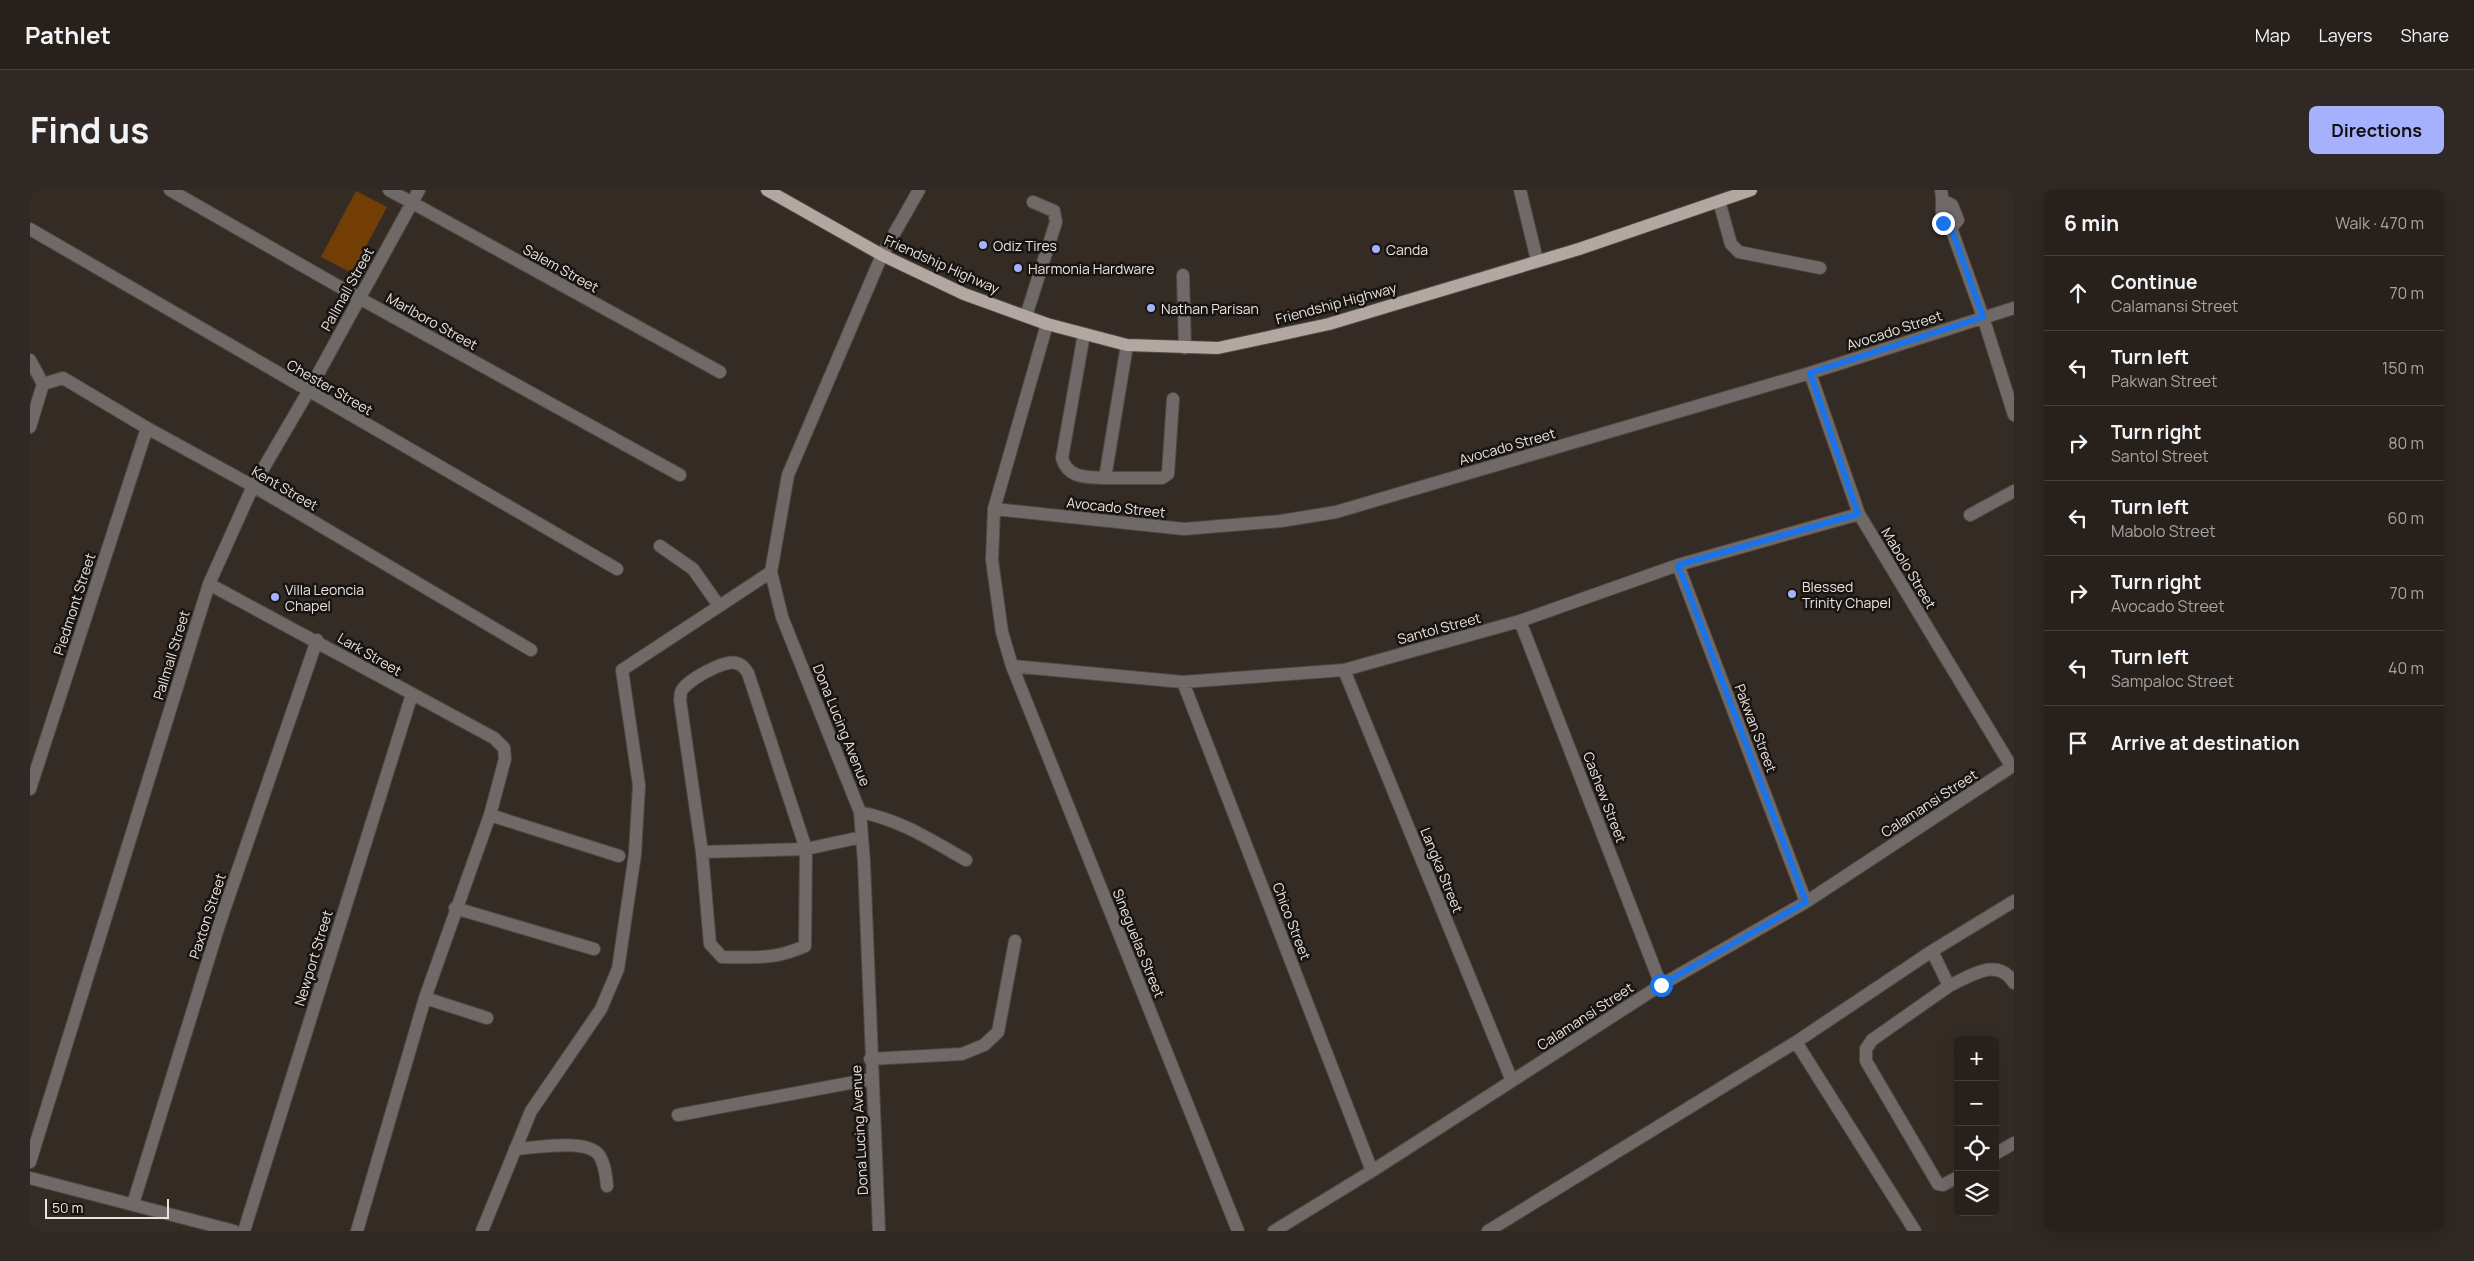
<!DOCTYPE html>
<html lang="en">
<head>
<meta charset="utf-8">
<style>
  body { margin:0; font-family:Manrope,sans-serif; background:#2f2824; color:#f1f3f6 }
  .controls { position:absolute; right:15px; bottom:15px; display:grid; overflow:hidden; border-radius:8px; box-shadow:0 5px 20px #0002 }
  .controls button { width:45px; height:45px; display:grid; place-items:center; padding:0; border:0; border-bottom:1px solid #433e3a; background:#27201b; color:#f1f3f6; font:25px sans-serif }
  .scale { position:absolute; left:15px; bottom:12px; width:124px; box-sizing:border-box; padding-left:5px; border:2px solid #e9e3df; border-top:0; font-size:14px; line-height:18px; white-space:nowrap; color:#e9e3df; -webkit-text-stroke:4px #181411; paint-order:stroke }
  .stop { position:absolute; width:15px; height:15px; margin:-11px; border:4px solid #1a73e8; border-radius:50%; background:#fff }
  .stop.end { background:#1a73e8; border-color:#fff; box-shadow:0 1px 5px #0008 }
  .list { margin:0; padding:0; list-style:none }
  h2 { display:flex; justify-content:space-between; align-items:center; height:65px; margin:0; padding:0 20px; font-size:21px }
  h2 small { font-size:16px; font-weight:400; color:#a4a3a3 }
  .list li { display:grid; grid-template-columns:32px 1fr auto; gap:15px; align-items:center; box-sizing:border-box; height:75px; padding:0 20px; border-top:1px solid #433e3a }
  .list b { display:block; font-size:19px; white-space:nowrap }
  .list p { margin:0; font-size:16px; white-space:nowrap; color:#a4a3a3 }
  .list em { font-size:16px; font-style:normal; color:#a4a3a3 }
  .icon { flex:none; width:28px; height:28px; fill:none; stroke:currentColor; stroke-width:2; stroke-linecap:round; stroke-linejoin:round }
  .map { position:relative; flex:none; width:1984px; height:1041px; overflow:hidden; border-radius:8px }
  header { display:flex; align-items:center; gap:30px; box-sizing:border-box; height:70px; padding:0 25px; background:#27201b; border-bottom:1px solid #433e3a }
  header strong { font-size:24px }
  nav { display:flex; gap:28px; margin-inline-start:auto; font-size:18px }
  .intro { display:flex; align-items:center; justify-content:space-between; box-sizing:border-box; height:120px; padding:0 30px }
  h1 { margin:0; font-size:35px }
  .button { padding:12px 22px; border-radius:8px; background:#a5b1fc; color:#111; font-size:18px; font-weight:700 }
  main { display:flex; gap:30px; padding:0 30px }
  aside { flex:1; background:#27201b; border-radius:8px; box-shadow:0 5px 20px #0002 }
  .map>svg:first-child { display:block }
  .green { fill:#733e06 }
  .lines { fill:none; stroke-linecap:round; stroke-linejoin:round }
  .minor-casing { stroke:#514842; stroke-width:14 }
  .major-casing { stroke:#514842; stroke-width:14 }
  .minor { stroke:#6f6a67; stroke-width:12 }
  .major { stroke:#b2a8a1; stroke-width:12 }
  .route { stroke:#1a73e8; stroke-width:6 }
  .poi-dot { fill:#a5b1fc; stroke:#181411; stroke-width:2 }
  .labels { text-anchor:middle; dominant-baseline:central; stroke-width:5; stroke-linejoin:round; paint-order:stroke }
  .poi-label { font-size:14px; fill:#e9e3df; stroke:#181411; text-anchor:start }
  .street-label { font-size:14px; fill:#e9e3df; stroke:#181411 }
</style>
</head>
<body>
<header>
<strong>Pathlet</strong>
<nav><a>Map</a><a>Layers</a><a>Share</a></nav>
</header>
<div class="intro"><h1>Find us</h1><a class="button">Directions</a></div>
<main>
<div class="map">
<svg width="1984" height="1041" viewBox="0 0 1984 1041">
  <rect width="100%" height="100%" fill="#342b24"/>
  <!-- green -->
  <path class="green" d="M326 1 357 17 322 83 291 67Z"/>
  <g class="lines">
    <defs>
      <path id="minor" d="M140 0 329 108 650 285
        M359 0 690 182
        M1490 0 1507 70
        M1911 0C1914 12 1910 21 1913 33L1921 38 1953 127 1984 225
        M1689 11 1701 54 1709 62 1790 78
        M1914 11 1922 15 1928 30 1921 38
        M0 39 587 379
        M1153 85 1155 158
        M996 126 1026 32 1024 21 1003 12
        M1017 134 964 319 962 370 972 442 982 476 1208 1041
        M1054 144 1032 268C1038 289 1057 287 1075 288L1097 155
        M0 170 13 194
        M1780 183 1829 324 1981 576
        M13 194 33 188 117 238 223 296 501 460
        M0 237 13 194
        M1075 288H1132L1138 284 1143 209
        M964 319 1154 339 1251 331 1306 322 1780 183 1984 118
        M1940 325 1984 301
        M630 356 663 379 689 416
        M1648 375 1776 712
        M179 394 464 548 474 558 475 569 460 625 395 808 327 1041
        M1490 431 1631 795
        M982 476 1153 492 1314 480 1490 431 1648 375 1829 324
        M1314 480 1482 891
        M1153 492 1342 981
        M0 599 117 238
        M830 622C873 631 899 649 936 670
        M460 625 589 666
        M672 662 776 659 775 756C744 770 725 767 692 767L680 754 672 662 650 510C651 507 650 504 651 502 655 491 695 469 706 473 712 474 715 478 718 483L776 659 832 647
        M425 718 564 759
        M1902 761 1919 796C1940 786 1968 766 1984 793
        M1919 796 1842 850 1836 859V871L1908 994 1913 995 1928 987
        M395 808 457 828
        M1766 852 1885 1041
        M840 869 932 864 954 855 968 842 985 751
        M648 925 841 889
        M485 959C505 958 556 948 569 965 575 974 576 986 577 996
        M1965 964 1984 953
        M0 972 179 394 223 296 278 202 389 0
        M0 988 204 1041
        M103 1014 190 732 287 450
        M214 1041 382 504
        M452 1041 501 921 571 819 588 779 605 664 609 595 592 480 741 382
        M849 1041 834 672 830 622 752 427 741 382 758 285 852 65 889 0
        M1244 1041 1342 981 1631 795 1776 712 1984 575
        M1458 1041 1766 852 1902 761 1984 711"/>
      <path id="major" d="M737 0 852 65 934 104 1017 134 1097 155 1188 158 1299 134 1549 59 1721 0"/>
    </defs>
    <!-- minor casing -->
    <use href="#minor" class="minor-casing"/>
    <!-- major casing -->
    <use href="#major" class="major-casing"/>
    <!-- minor -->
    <use href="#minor" class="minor"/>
    <!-- major -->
    <use href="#major" class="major"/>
  </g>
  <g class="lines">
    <!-- route -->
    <path class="route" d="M1631 795 1776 712 1648 375 1828 324 1780 183 1953 127 1921 38 1913 33"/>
  </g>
  <!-- markers -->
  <g class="poi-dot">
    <circle cx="953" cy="55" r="5"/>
    <circle cx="1346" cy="59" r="5"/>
    <circle cx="988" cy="78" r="5"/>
    <circle cx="1121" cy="118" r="5"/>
    <circle cx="1762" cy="404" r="5"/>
    <circle cx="245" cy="407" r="5"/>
  </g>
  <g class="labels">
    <!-- poi labels -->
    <g class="poi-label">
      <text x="963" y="55">Odiz Tires</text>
      <text x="1356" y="59">Canda</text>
      <text x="998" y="78">Harmonia Hardware</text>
      <text x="1131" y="118">Nathan Parisan</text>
      <text x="1772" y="396">Blessed<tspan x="1772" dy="16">Trinity Chapel</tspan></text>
      <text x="255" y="399">Villa Leoncia<tspan x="255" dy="16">Chapel</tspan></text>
    </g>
    <!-- street labels -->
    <g class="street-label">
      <text transform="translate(912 74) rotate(24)">Friendship Highway</text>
      <text transform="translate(531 78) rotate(29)">Salem Street</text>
      <text transform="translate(317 99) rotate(-61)">Pallmall Street</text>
      <text transform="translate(1306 113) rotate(-15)">Friendship Highway</text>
      <text transform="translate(402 131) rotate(29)">Marlboro Street</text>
      <text transform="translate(1864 140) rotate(-18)">Avocado Street</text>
      <text transform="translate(300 197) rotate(30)">Chester Street</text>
      <text transform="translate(1477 256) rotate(-16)">Avocado Street</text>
      <text transform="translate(255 298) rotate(30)">Kent Street</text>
      <text transform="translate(1086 317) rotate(6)">Avocado Street</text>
      <text transform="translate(1879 378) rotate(59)">Mabolo Street</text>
      <text transform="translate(44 414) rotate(-72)">Piedmont Street</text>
      <text transform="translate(1409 438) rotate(-15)">Santol Street</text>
      <text transform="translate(340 464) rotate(30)">Lark Street</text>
      <text transform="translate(141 465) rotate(-73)">Pallmall Street</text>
      <text transform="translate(812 535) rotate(68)">Dona Lucing Avenue</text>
      <text transform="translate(1726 538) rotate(69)">Pakwan Street</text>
      <text transform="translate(1575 607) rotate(69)">Cashew Street</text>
      <text transform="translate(1899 613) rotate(-33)">Calamansi Street</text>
      <text transform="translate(1412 680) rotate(68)">Langka Street</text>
      <text transform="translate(177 726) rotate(-72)">Paxton Street</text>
      <text transform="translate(1262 731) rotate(69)">Chico Street</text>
      <text transform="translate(1109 753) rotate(68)">Sineguelas Street</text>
      <text transform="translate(283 768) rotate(-73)">Newport Street</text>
      <text transform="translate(1555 826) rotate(-33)">Calamansi Street</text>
      <text transform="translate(829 940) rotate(-93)">Dona Lucing Avenue</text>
    </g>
  </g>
</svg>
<div class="controls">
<button>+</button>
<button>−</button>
<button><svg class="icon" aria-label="locate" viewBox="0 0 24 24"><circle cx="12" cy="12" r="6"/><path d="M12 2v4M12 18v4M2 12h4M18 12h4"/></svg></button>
<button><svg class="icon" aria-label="layers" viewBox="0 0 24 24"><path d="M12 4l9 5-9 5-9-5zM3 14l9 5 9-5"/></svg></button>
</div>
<div class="scale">50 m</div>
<div class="stop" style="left:1631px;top:795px"></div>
<div class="stop end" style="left:1913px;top:33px"></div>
</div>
<aside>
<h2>6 min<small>Walk · 470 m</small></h2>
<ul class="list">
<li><svg class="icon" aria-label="ahead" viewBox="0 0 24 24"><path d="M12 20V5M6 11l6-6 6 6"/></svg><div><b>Continue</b><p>Calamansi Street</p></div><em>70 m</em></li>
<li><svg class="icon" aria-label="left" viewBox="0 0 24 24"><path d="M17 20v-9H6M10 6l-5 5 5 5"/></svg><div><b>Turn left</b><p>Pakwan Street</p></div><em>150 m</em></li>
<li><svg class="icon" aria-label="right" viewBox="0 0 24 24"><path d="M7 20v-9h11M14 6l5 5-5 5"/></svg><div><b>Turn right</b><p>Santol Street</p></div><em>80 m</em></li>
<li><svg class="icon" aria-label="left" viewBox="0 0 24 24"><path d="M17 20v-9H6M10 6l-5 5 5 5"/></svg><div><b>Turn left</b><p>Mabolo Street</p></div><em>60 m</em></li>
<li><svg class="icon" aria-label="right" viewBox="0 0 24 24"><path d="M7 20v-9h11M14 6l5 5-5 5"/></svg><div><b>Turn right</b><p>Avocado Street</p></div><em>70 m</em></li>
<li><svg class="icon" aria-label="left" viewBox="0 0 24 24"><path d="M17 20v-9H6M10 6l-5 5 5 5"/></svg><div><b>Turn left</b><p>Sampaloc Street</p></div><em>40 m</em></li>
<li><svg class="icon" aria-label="arrive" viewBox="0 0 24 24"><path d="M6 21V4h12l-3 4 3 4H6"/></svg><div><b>Arrive at destination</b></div></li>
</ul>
</aside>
</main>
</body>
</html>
